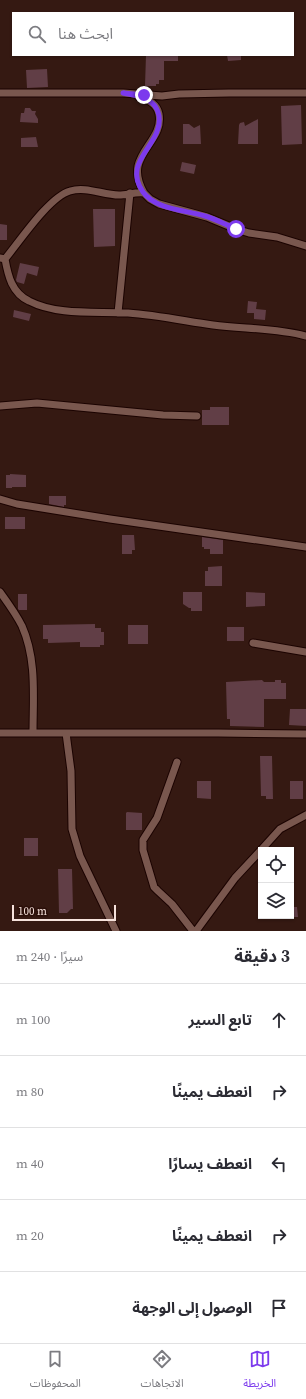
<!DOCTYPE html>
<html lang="ar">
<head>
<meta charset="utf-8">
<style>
  body { margin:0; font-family:"Source Serif 4","Noto Sans Arabic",serif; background:#f7f7f7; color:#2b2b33; direction:rtl }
  .controls { position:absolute; right:12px; bottom:12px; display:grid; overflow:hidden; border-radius:0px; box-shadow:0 1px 3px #0004 }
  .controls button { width:36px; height:36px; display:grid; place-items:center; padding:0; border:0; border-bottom:1px solid #e1e1e2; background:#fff; color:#2b2b33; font:20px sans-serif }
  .scale { position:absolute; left:12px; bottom:10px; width:104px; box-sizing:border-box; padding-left:4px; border:2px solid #f6e2dc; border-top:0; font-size:11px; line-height:14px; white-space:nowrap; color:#f6e2dc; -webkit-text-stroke:3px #2b0f09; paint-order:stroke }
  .stop { position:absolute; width:12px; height:12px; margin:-9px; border:3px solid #7c3aed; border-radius:50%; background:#fff }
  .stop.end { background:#7c3aed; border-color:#fff; box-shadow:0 1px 4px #0008 }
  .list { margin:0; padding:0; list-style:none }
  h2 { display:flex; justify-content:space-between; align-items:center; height:52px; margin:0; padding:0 16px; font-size:17px }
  h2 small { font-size:13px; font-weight:400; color:#7c7c81 }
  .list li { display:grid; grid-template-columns:26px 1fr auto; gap:12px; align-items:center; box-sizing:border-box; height:72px; padding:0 16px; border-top:1px solid #e1e1e2 }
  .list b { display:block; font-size:15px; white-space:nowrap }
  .list em { font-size:13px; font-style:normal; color:#7c7c81 }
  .icon { flex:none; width:22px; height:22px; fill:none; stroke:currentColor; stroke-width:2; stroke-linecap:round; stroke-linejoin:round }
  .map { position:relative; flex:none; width:306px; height:931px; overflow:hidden; direction:ltr }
  .search { position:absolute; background:#fff; box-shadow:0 1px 3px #0004; left:12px; right:12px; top:12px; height:44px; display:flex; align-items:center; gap:10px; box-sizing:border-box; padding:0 14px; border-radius:0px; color:#7c7c81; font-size:15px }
  .sheet { height:412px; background:#fff }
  nav { display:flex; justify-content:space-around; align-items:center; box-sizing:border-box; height:56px; border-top:1px solid #e1e1e2; background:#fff; font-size:11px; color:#7c7c81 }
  nav a { display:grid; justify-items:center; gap:2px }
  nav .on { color:#7c3aed }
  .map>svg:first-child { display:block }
  .building { fill:#613e46 }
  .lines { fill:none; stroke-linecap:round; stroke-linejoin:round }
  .minor-casing { stroke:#1b0301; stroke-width:9 }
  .minor { stroke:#79574e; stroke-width:7 }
  .route { stroke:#7c3aed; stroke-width:5 }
</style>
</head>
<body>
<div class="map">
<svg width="306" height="931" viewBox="0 0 306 931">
  <rect width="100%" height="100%" fill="#351912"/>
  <!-- building -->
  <path class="building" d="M146 55H178V61H164V80H159V84H156V86H145Z
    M227 55H241V60L228 61Z
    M47 69 48 87 27 88 26 70Z
    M301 105 302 144 282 145 281 106Z
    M25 108H30L32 111H36L35 114 38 119V123L20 122 21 113H24Z
    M258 119V144H238L239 125 240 123 244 122 245 126Z
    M183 124H189L194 128 200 125 201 144H183Z
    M36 137 38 147H21V138Z
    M182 162 196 165 194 174 180 171Z
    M93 209H115V246L94 247Z
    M0 224 7 225V240H0Z
    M20 263 39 267 37 276 27 273 24 284 17 282 16 280Z
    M248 301 257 302 256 309 266 310 265 320 254 319V313H247Z
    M14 310 31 314 29 321 13 317Z
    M210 407H229V425H202V410H210Z
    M10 474 26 475V487H12V488H6V475H10Z
    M49 496H66V505H64V507L49 504Z
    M5 517H25V529H5Z
    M122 535H134L135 550H132V554H122Z
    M202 537 223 540V554H210V549H204V547H202Z
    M222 566V586H205V571H208V567Z
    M183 592H202V611H191V608H189L183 604Z
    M246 592 265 593V606L246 607Z
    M18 594H27V610H19L18 609Z
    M95 624V628H101V632H104V645H100V647H80V642L48 643V639H43V625Z
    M128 625H148V644H128Z
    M227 627H244V641H227Z
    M262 680 264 682H275V680H281V683H286V699H264V727L230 726V719H227L226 682Z
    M290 709H306V726L289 725Z
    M260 756H272L273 799H266V796H261Z
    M197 781H211V799L197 798Z
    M290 781H303V799H290Z
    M127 812 142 813V830H126V813Z
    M24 838H38V856H24Z
    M58 869H72L73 909H71L67 913H59Z
    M291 907H297L298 917H291Z"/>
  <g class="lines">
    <defs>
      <path id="minor" d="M0 93H123L162 96 179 94 229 93H306
        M139 97C149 100 157 104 159 114 163 135 142 147 138 166 136 176 139 184 144 193
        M0 258 5 259C20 241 49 197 70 191 86 186 103 195 119 195 127 195 135 192 144 193L150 199 159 204 207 217 236 229 249 233 277 237 306 246
        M5 259C8 276 12 293 29 301 58 316 97 311 128 313 156 315 185 321 213 325 244 329 275 328 306 336
        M118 313 130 193
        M0 406 37 403 163 415 197 416
        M0 499 17 504 110 519 306 547
        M0 592C8 603 16 614 22 626 37 660 33 697 33 733
        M253 643 306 652
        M0 733H218L306 734
        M66 733 71 771 72 829 80 856 116 931
        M177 762 157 818 143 840V850L154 887 158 891 172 904 193 931
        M261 850 280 829 306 815
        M196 931 235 878 261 850"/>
    </defs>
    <!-- minor casing -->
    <use href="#minor" class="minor-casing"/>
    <!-- minor -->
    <use href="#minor" class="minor"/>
  </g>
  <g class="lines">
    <!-- route -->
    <path class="route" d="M144 95 123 93C132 95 145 96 152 103 156 106 158 111 159 116 163 145 121 161 143 192 156 210 186 210 205 216 216 219 226 225 236 229"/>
  </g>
</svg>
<div class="controls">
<button><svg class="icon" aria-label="locate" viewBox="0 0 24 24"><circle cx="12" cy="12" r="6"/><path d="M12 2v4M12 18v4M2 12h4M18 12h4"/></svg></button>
<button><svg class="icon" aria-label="layers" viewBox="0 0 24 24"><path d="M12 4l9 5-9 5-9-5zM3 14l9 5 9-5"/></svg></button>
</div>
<div class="scale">100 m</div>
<div class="stop" style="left:236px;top:229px"></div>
<div class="stop end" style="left:144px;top:95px"></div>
<div class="search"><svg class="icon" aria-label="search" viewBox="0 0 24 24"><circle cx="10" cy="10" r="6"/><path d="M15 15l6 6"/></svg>ابحث هنا</div>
</div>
<section class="sheet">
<h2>3 دقيقة<small>سيرًا · 240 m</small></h2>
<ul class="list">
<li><svg class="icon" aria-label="ahead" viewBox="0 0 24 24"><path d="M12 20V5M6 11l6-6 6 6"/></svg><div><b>تابع السير</b></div><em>100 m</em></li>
<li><svg class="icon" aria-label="right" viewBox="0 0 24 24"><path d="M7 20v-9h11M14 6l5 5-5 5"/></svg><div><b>انعطف يمينًا</b></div><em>80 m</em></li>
<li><svg class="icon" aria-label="left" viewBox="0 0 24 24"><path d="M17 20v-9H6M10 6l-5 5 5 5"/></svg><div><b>انعطف يسارًا</b></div><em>40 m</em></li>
<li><svg class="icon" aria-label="right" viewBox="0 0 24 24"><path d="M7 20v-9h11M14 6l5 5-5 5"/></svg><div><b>انعطف يمينًا</b></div><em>20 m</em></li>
<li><svg class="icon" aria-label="arrive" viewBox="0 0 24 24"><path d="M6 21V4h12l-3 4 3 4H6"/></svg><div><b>الوصول إلى الوجهة</b></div></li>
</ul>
</section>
<nav>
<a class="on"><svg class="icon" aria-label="map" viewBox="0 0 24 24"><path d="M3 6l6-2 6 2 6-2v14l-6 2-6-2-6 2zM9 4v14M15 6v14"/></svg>الخريطة</a>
<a><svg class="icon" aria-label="directions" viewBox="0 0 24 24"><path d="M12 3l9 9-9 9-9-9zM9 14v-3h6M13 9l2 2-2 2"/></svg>الاتجاهات</a>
<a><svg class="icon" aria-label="saved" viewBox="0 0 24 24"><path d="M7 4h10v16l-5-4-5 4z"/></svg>المحفوظات</a>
</nav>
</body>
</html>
